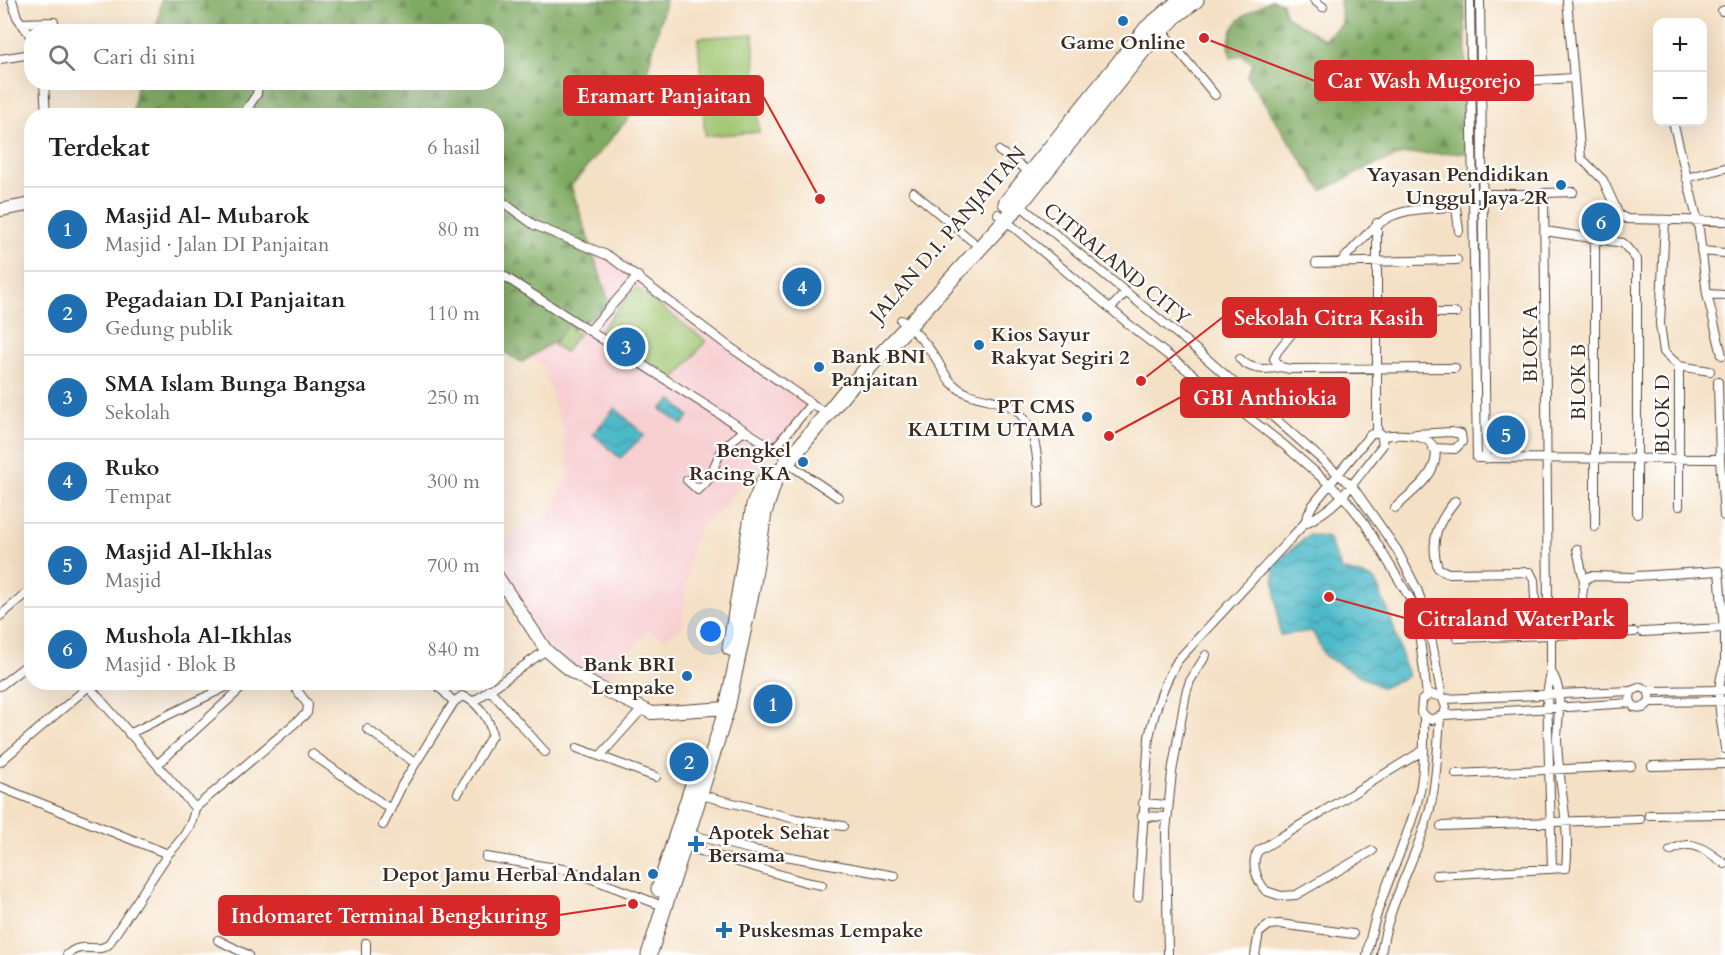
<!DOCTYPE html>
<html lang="id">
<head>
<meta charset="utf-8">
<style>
  body { margin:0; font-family:Cardo,serif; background:#f2f2f2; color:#222 }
  .controls { position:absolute; right:18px; top:18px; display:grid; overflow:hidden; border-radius:12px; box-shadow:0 6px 24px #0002 }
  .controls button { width:54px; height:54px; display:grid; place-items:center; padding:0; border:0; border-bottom:2px solid #e0e0e0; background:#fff; color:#222; font:30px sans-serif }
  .you { position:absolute; left:711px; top:632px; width:21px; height:21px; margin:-15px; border:4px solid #fff; border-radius:50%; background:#1a73e8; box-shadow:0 0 0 9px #1a73e833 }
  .badge { display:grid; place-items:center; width:39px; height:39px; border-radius:50%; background:#1f6fb2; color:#fff; font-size:20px; font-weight:700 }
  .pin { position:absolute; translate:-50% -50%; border:3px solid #fff; box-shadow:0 2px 6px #0006 }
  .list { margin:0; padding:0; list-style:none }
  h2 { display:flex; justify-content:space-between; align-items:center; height:78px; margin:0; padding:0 24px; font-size:26px }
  h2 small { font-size:20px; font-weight:400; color:#767676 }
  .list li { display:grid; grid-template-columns:39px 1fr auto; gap:18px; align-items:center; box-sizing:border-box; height:84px; padding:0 24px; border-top:2px solid #e0e0e0 }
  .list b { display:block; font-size:22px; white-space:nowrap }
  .list p { margin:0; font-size:20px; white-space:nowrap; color:#767676 }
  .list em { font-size:20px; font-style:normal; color:#767676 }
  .icon { flex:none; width:33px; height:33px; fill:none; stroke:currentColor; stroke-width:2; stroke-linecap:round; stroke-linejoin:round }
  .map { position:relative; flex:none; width:1725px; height:955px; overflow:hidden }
  .search { position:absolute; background:#fff; box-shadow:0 6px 24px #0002; left:24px; top:24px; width:480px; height:66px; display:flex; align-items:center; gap:15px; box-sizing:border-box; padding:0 21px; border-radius:24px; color:#767676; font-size:22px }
  .panel { position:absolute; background:#fff; box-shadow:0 6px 24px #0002; left:24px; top:108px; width:480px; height:582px; border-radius:24px }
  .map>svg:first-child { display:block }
  .built { fill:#f7cfd1 }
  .forest { fill:url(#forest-firs); stroke:#5d6a40; stroke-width:1.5 }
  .pitch { fill:#9fc56f; stroke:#6d7846; stroke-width:1.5 }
  .water { fill:url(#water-waves); stroke:#447274; stroke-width:1.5 }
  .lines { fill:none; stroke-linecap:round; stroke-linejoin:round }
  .street-casing { stroke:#574537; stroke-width:10 }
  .secondary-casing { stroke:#574537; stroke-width:14 }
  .highway-casing { stroke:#574537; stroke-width:17 }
  .street { stroke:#fff; stroke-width:8 }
  .secondary { stroke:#fff; stroke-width:12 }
  .highway { stroke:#fff; stroke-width:15 }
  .poi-dot { fill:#1f6fb2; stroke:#fff; stroke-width:2 }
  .labels { text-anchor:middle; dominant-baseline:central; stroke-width:4.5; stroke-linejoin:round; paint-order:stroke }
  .poi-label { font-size:20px; font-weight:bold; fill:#3b2a1e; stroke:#fff; text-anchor:end }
  .street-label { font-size:20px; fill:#3b2a1e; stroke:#fff }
  .leader { fill:none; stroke:#d62828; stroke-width:2 }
  .callout-dot { fill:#d62828; stroke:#fff; stroke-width:2 }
  .callout { fill:#d62828; stroke:#d62828; stroke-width:2 }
  .callout-label { font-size:21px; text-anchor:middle; font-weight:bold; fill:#fff }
</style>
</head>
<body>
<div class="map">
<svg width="1725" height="955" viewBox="0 0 1725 955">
  <defs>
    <pattern id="forest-firs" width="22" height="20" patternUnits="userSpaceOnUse" patternTransform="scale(1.5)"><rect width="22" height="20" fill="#7faa62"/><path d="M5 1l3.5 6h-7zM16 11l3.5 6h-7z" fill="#698b50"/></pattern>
    <pattern id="water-waves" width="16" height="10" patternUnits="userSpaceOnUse" patternTransform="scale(1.5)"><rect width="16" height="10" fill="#4ebac9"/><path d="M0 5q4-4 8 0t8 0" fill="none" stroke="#4297a3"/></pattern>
  </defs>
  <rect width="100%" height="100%" fill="#fff"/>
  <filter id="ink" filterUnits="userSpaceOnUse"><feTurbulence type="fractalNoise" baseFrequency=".0167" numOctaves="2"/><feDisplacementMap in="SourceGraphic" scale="12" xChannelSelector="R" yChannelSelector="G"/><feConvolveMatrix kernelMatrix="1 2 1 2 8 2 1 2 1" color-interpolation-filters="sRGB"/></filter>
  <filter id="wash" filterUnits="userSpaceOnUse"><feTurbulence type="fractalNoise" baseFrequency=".008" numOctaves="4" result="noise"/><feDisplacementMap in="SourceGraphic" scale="24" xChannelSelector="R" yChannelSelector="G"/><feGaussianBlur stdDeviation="1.35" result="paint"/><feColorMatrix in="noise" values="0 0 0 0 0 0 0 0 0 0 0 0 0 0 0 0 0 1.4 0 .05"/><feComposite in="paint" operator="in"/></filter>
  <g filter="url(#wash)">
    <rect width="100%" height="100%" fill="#f4e0c4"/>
    <!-- built -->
    <path class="built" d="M366 0 541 34 555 227 627 260 649 283 745 353 815 399 760 470 740 486 726 506 703 524 692 544 681 629 664 638 648 631 602 686 549 650 497 569V544L548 514 570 473 562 429 542 366 507 342 496 116H294L496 82V32Z"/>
    <!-- forest -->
    <path class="forest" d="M161 0H666L638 107 571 186 610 305 522 362 497 348 496 116H132L137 83 496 82V32L155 31 159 18Z
      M1271 0 1282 3 1286 16 1324 39 1342 24 1340 0H1465L1467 153 1403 154 1367 168 1322 191 1247 77 1253 64 1241 55 1231 58C1222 24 1245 14 1271 0Z"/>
    <!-- pitch -->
    <path class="pitch" d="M753 34 759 132 705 136 698 38Z
      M636 288 706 341 675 379 599 331Z
      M567 326 578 334 565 352 553 345Z"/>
    <!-- water -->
    <path class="water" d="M672 400 689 416 682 425 661 409Z
      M615 408 644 435 620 458 593 434Z
      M1309 535 1328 538 1342 570 1374 579 1390 616 1408 676 1382 688 1325 656 1312 631 1280 635 1273 565Z"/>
  </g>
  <g filter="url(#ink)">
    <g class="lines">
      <defs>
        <path id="street" d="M12 0 17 17 32 38
          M1314 0 1323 7
          M1470 0 1477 458 1720 459 1718 382
          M1480 0 1486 459
          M1567 0 1581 158 1603 180 1619 215 1627 219 1725 221
          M1722 11 1725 10
          M21 23 54 22
          M1161 30 1215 95
          M0 59 32 54
          M44 82 46 116
          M1478 84 1573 78
          M242 116 257 94 258 82
          M1673 122 1698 222 1707 294 1722 355
          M999 151 1031 173
          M1686 178 1725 168
          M913 192 972 241
          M1544 193 1573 192
          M1471 194H1544L1548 604
          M496 197 534 225 609 256 727 345 818 408
          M1016 202 1198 351 1353 487 1397 550 1417 589 1428 621 1442 697
          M998 214 1138 332 1284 445 1343 496 1364 522 1411 600 1418 625 1427 695
          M1665 220 1660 324 1664 352 1679 366V506
          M1377 223V432
          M1545 231 1623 243 1637 260V514
          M1595 237V527
          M1701 251 1725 253
          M1341 262C1387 212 1387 210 1456 207L1459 231
          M1316 263 1457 260
          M496 271 788 458
          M1707 294 1725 295
          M1111 308 1126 292
          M901 320C915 331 926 343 935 357 941 366 945 377 953 384 965 396 983 398 999 402 1042 412 1038 469 1039 504
          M591 329 638 276
          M1240 359C1251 371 1266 370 1281 367
          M1679 366 1710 371
          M1455 368 1290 369 1281 367 1274 359 1277 352 1308 313H1456
          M1416 434 1451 432 1461 434 1462 442 1455 449 1433 448
          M1383 436C1403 433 1447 433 1433 467 1427 482 1407 496 1395 508
          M774 449 811 404
          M1720 459 1724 516
          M786 462 838 497
          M687 480 698 490C714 476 710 474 718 458 723 446 736 438 745 430
          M1455 501C1438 522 1429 540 1438 568L1448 573 1530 572 1534 580 1537 636
          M1577 549 1584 581
          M1637 576 1719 571 1724 628 1642 632
          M0 616 32 589
          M1725 628V668
          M1586 634 1582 597 1584 581 1590 576 1632 577
          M1457 638 1551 635
          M1724 667C1714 692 1722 723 1725 749
          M434 682 454 702
          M0 686 32 661
          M489 689 545 752
          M1649 691 1724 690
          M1444 699 1631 691 1641 687 1649 691 1650 702 1643 708 1634 707 1630 700 1631 691
          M473 702 546 650
          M1650 702 1725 701
          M1444 715 1446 707 1442 697 1430 694 1422 700 1421 713 1431 720 1444 715 1631 703
          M367 729 415 763
          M129 734 236 682
          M577 748 656 777
          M312 754 390 809
          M600 756 642 709
          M0 762 89 686
          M158 764 248 682
          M1652 766 1725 764
          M1456 774 1631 766
          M0 787 168 854C182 840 192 827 195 808L85 682
          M701 795 796 819 843 826
          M1143 803 1168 805
          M195 808 307 713 308 705 291 682
          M1649 815 1725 814
          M1142 816 1167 817
          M383 825 402 785 454 702 462 696C476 700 491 720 492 735L458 793
          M1441 826 1640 819
          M688 834 753 850 895 876
          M684 846 805 882 822 885
          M1372 851 1296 895 1281 896 1266 891C1257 881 1250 863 1258 851L1424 750
          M1670 851C1693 837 1705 850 1725 864
          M486 857 569 870 655 903
          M1552 869 1547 694 1551 672V635L1634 632
          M1436 875 1566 868C1571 824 1557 780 1557 737 1558 717 1564 689 1551 672
          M1138 897 1149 737C1155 709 1163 684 1178 660L1304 524C1345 503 1355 479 1383 445L1381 434 1377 432 1370 435 1312 506 1304 524
          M218 940 248 955
          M366 943V955
          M67 955C83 940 95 954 108 945L168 854
          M1168 955 1166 831 1172 772 1186 693 1190 681 1206 655
          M1255 955 1259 933 1269 925 1280 924 1353 934
          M1367 955C1375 902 1403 854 1417 803 1425 775 1424 745 1424 716
          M1381 955C1387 907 1413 865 1427 819 1437 787 1437 752 1440 719"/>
        <path id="secondary" d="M0 210 32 204
          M496 574 546 650 572 672 596 686 652 713 727 708"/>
        <path id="highway" d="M1006 203 1147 28 1181 0
          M730 648 754 505 764 481
          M659 889 698 769
          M649 955 727 708 752 589 764 513 776 476 846 391 914 320 1019 205 1144 49 1175 16 1196 0"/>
      </defs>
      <!-- street casing -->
      <use href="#street" class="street-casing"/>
      <!-- secondary casing -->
      <use href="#secondary" class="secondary-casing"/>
      <!-- highway casing -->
      <use href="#highway" class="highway-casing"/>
      <!-- street -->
      <use href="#street" class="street"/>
      <!-- secondary -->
      <use href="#secondary" class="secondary"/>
      <!-- highway -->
      <use href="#highway" class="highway"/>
    </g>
  </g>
  <!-- markers -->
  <g class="poi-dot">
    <circle cx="1123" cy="21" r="6"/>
    <circle cx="1561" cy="185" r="6"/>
    <circle cx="979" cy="345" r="6"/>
    <circle cx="819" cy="367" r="6"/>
    <circle cx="1087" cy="417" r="6"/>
    <circle cx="803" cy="462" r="6"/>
    <circle cx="687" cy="676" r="6"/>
    <path d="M693 835h6v6h6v6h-6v6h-6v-6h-6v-6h6z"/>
    <circle cx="653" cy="874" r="6"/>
    <path d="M721 921h6v6h6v6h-6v6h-6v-6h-6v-6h6z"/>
  </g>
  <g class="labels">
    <!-- poi labels -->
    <g class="poi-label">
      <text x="1123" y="42" text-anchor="middle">Game Online</text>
      <text x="1549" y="174">Yayasan Pendidikan<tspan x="1549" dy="23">Unggul Jaya 2R</tspan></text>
      <text x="991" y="334" text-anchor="start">Kios Sayur<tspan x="991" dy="23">Rakyat Segiri 2</tspan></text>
      <text x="831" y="356" text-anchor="start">Bank BNI<tspan x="831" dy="23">Panjaitan</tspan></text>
      <text x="1075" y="406">PT CMS<tspan x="1075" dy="23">KALTIM UTAMA</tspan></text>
      <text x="791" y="450">Bengkel<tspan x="791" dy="23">Racing KA</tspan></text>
      <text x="675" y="664">Bank BRI<tspan x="675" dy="23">Lempake</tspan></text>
      <text x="708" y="832" text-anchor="start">Apotek Sehat<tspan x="708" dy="23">Bersama</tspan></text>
      <text x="641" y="874">Depot Jamu Herbal Andalan</text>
      <text x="738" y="930" text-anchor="start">Puskesmas Lempake</text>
    </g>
    <!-- street labels -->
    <g class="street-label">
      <text transform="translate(948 234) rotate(-49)">JALAN D.I. PANJAITAN</text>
      <text transform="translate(1117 264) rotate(39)">CITRALAND CITY</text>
      <text transform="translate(1530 344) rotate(-90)">BLOK A</text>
      <text transform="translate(1578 382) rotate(-90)">BLOK B</text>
      <text transform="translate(1662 414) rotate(-90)">BLOK D</text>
    </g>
  </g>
  <!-- callouts -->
  <path class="leader" d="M1204 38L1315 81M820 199L763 96M1141 381L1223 317M1109 436L1181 397M1329 597L1405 618M633 904L559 915"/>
  <g class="callout-dot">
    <circle cx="1204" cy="38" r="6"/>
    <circle cx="820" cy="199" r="6"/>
    <circle cx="1141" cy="381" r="6"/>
    <circle cx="1109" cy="436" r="6"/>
    <circle cx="1329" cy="597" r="6"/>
    <circle cx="633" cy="904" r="6"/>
  </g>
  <g class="callout">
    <rect x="1315" y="61" width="218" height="39" rx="6"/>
    <rect x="564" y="76" width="199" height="39" rx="6"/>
    <rect x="1223" y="298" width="213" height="39" rx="6"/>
    <rect x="1181" y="378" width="168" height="39" rx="6"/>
    <rect x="1405" y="599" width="222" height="39" rx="6"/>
    <rect x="219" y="896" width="340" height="39" rx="6"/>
  </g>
  <g class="callout-label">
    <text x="1424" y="88">Car Wash Mugorejo</text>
    <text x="664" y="103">Eramart Panjaitan</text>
    <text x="1329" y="325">Sekolah Citra Kasih</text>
    <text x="1265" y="405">GBI Anthiokia</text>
    <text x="1516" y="626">Citraland WaterPark</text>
    <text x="389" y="923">Indomaret Terminal Bengkuring</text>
  </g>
</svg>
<div class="controls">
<button>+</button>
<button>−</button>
</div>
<div class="you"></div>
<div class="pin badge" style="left:773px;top:704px">1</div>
<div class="pin badge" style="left:689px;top:762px">2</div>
<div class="pin badge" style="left:626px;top:347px">3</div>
<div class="pin badge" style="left:802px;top:287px">4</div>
<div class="pin badge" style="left:1506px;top:435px">5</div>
<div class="pin badge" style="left:1601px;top:222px">6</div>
<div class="search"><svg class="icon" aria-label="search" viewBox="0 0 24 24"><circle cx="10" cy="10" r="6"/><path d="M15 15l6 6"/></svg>Cari di sini</div>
<section class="panel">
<h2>Terdekat<small>6 hasil</small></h2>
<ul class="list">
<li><span class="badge">1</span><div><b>Masjid Al- Mubarok</b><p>Masjid · Jalan DI Panjaitan</p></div><em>80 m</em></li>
<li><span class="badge">2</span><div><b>Pegadaian D.I Panjaitan</b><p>Gedung publik</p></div><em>110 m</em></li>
<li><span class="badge">3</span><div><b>SMA Islam Bunga Bangsa</b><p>Sekolah</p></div><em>250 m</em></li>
<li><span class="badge">4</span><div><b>Ruko</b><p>Tempat</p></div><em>300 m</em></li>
<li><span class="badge">5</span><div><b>Masjid Al-Ikhlas</b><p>Masjid</p></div><em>700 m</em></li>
<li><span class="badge">6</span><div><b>Mushola Al-Ikhlas</b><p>Masjid · Blok B</p></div><em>840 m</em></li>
</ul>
</section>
</div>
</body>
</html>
